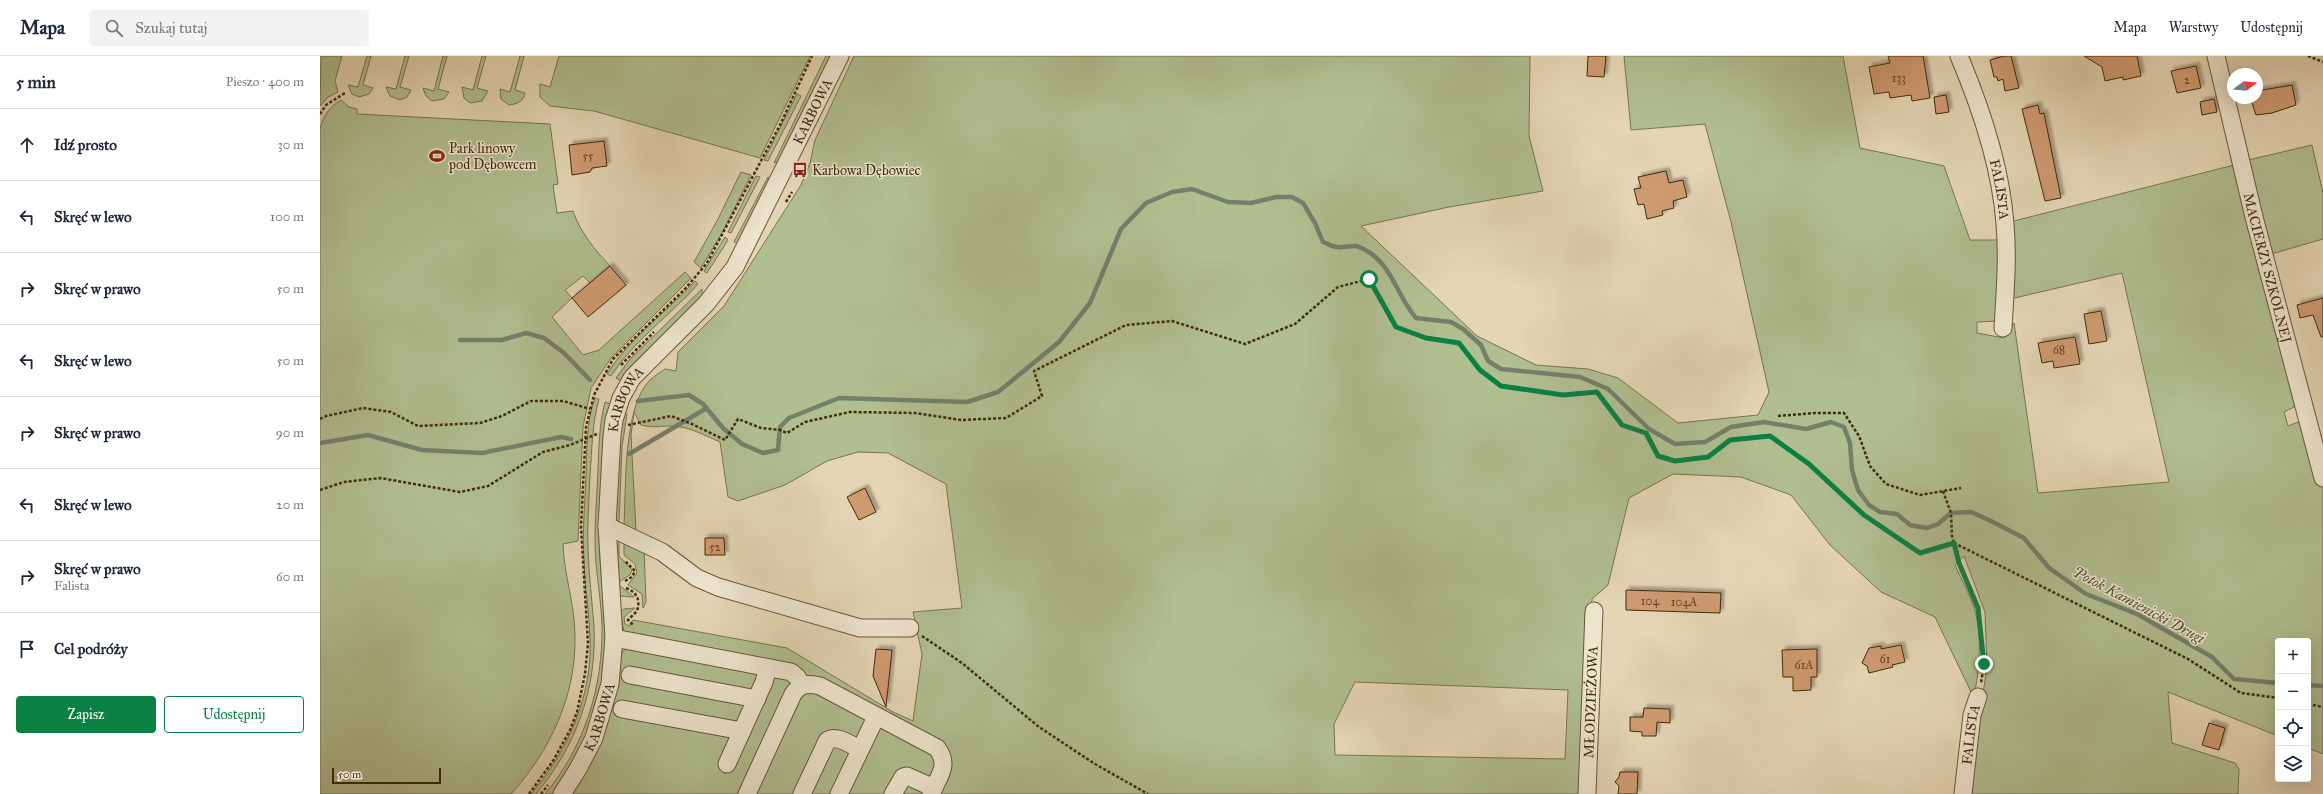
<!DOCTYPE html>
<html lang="pl">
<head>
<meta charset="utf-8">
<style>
  body { margin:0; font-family:"IM FELL Great Primer",serif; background:#f2f2f3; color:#1f2937 }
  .controls { position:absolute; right:12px; bottom:12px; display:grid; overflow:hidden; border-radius:4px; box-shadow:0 4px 16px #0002 }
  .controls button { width:36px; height:36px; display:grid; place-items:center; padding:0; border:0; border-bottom:1px solid #e0e1e3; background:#fff; color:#1f2937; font:20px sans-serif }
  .compass { position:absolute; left:1907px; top:12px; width:36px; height:36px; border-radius:50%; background:#fff; box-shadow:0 4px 16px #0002; rotate:74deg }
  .scale { position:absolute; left:12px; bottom:10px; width:109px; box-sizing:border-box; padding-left:4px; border:2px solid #412b0b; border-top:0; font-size:11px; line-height:14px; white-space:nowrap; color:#412b0b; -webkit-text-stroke:3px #ede4ce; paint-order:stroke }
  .stop { position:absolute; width:12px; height:12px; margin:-9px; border:3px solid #0b8043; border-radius:50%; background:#fff }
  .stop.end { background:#0b8043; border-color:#fff; box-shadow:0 1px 4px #0008 }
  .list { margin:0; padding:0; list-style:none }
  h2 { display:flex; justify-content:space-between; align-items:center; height:52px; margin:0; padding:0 16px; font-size:17px }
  h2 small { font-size:13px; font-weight:400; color:#747a83 }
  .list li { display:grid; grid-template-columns:26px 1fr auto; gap:12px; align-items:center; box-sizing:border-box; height:72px; padding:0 16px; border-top:1px solid #e0e1e3 }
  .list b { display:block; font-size:15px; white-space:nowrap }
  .list p { margin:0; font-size:13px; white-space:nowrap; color:#747a83 }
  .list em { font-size:13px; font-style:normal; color:#747a83 }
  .actions { display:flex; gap:8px; padding:12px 16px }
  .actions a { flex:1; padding:9px 0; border:1px solid #0b8043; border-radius:4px; text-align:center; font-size:14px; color:#0b8043 }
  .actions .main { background:#0b8043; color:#fff }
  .icon { flex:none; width:22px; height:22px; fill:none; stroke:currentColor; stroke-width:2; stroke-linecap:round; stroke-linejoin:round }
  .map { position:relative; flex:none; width:2003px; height:738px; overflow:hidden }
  header { display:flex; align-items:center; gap:24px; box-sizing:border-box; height:56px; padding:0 20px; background:#fff; border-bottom:1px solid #e0e1e3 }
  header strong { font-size:19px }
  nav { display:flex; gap:22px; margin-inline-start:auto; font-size:14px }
  .search { width:280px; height:36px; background:#f2f2f3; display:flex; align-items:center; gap:10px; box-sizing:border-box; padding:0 14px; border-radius:4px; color:#747a83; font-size:15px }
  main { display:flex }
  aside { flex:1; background:#fff }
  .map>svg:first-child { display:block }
  .green { fill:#b0be90; stroke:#78744e; fill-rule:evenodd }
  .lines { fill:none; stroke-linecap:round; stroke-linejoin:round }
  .stream { stroke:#73806c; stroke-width:4.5 }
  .building { fill:#cf9a71; stroke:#412b0b; filter:url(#shadow) }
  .minor-casing { stroke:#6a5635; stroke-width:19 }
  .path { stroke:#412b0b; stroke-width:2.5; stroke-dasharray:3 2; stroke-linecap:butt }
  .minor { stroke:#ede4ce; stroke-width:17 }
  .route { stroke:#0b8043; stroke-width:5 }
  .labels { text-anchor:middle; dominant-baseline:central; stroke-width:3; stroke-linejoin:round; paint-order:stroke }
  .number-label { font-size:12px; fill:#644724 }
  .street-label { font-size:14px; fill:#412b0b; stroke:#ede4ce }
  .poi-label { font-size:14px; fill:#412b0b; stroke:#ede4ce; text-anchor:start }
  .water-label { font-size:15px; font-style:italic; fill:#564e34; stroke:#ede4ce }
</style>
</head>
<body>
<header>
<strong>Mapa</strong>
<div class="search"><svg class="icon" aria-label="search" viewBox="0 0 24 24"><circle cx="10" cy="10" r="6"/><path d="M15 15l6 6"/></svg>Szukaj tutaj</div>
<nav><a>Mapa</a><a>Warstwy</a><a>Udostępnij</a></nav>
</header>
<main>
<aside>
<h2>5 min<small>Pieszo · 400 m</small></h2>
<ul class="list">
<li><svg class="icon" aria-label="ahead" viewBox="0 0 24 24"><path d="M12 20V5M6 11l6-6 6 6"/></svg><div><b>Idź prosto</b></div><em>30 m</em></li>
<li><svg class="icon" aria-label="left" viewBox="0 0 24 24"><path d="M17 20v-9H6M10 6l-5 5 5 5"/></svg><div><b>Skręć w lewo</b></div><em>100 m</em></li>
<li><svg class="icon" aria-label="right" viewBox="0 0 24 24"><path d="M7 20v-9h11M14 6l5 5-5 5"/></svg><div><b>Skręć w prawo</b></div><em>50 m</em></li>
<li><svg class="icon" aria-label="left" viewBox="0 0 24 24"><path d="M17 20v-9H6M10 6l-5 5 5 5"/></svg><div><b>Skręć w lewo</b></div><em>50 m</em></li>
<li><svg class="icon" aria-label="right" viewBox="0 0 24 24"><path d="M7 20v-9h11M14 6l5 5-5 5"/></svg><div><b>Skręć w prawo</b></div><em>90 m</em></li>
<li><svg class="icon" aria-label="left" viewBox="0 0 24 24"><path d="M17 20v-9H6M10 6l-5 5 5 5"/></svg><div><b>Skręć w lewo</b></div><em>20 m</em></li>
<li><svg class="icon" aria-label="right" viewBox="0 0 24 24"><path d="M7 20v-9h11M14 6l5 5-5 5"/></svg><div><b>Skręć w prawo</b><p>Falista</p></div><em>60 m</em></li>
<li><svg class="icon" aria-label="arrive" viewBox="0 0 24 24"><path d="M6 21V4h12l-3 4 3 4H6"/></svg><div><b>Cel podróży</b></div></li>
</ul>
<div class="actions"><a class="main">Zapisz</a><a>Udostępnij</a></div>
</aside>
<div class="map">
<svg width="2003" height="738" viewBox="0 0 2003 738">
  <defs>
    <filter id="shadow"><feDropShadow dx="3.5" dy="-3.5" stdDeviation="1" flood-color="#0004"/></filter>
  </defs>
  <rect width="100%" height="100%" fill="#e4d5b4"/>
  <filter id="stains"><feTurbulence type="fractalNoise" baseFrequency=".005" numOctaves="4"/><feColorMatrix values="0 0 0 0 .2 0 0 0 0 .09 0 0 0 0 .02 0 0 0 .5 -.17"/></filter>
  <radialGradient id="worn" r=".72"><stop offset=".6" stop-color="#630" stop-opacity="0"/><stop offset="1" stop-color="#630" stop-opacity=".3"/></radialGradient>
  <!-- green -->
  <path class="green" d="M1 0H22L15 25 18 36 8 41 0 50Z
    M47 0H51L43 29 53 32 49 38 39 41 32 38 28 29 38 31Z
    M85 0H89L80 31 91 34 87 41 80 44 70 40 66 31 76 33Z
    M123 0H127L118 33 129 36 124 43 112 45 106 40 103 32 114 35Z
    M162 0H166L157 32 168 35 162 45 150 47 144 42 142 31 153 34Z
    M200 0H204L195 34 205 37C204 45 197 48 189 49L181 43 180 33 190 36Z
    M239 0H490L440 102 274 55 230 50 220 41V28L230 31Z
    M506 0H512L459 105 454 107Z
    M534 0H1210L1209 80 1223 135 1129 151 1041 170 1157 280 1216 309 1268 313 1298 322 1358 367 1438 359 1449 336 1411 166 1385 68 1311 74 1304 0H1523L1540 92 1624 110 1650 184H1682L1679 265 1657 266V277L1684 282 1694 267 1718 437 1849 426 1802 217 1690 243V166L1918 108 1976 334 1974 351 1964 356 1968 370 1978 366 1985 367 2003 433V698L1988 692V585H1958V680L1848 636 1852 687 1915 707 1919 713 1918 738H1648L1667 611 1665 556 1644 500 1635 509C1641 523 1649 537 1654 551 1663 580 1659 613 1654 642L1615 561 1561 536 1510 489 1471 439 1421 421 1353 418 1309 442 1288 529 1272 543 1263 701 1264 738H251L300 600 307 590 300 556 304 553 315 552 304 561 305 568 309 570 313 564 467 592 573 656 593 665 602 598 593 556 642 552 626 428 568 397 538 396 507 405 465 429 418 445 408 441 400 386C386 380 368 370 352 370 341 370 333 372 321 369L314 356 311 379 316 475 304 469C306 433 303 350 330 324 334 320 340 317 345 313L356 315 358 296 404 250 481 129 490 107 495 84ZM1035 626 1248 634 1245 703 1015 699 1014 668Z
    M477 38 481 40 448 105 444 104Z
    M21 44 29 51 37 53V58L230 68 238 128 233 129 237 157 253 155C260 176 275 194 290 210L270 227 263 220 245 234 252 242 232 261 263 299 279 294 365 216 371 222 291 302 271 332 263 371 258 485 243 488C244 519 255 549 255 581 256 640 230 695 191 738H0V72C4 59 9 51 21 44Z
    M1992 89 2003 137V183L1948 199 1924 105Z
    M421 116 431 119 403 175 381 212 374 206 397 165Z
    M436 120 440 121 411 177 408 176Z
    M448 121 449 126 419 189 414 186Z
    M405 181 408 184 387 217 384 215Z
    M375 225 378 228C350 260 314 284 291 320L287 318C310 281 346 257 375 225Z
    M382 233V241L367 257 318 303 301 325 296 322 310 303Z
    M275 342 279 343C272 368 272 393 270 419 269 444 267 469 268 494 269 520 272 545 274 570 277 633 256 690 216 738H211C244 699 268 650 270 598 271 567 265 536 264 504 262 476 265 448 266 420 267 394 266 366 275 342Z
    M285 346 290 348C283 372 283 396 282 420 281 441 279 463 279 484 280 512 284 540 286 569 288 629 269 691 232 738H225C265 690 283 631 282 569 281 541 275 513 275 485 275 462 277 438 278 415 279 392 279 368 285 346Z
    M304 357 307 358 302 391 299 466 295 465 301 371Z
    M299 481V500L312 514 310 519 300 525 299 529 314 541 299 540 295 482Z
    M304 482 324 492 326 546 323 552 322 538 308 529 317 517 315 508 304 499Z"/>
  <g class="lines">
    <!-- stream -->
    <path class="stream" d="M140 284H182L206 277 224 282 244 297 270 324
      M318 345 369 339 383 348 403 372 422 388 443 397 458 394 460 371 469 362 519 342 647 346 678 336 739 286 770 247 801 173 826 147 852 136 872 133 908 146 931 147 956 141H972L983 147 995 167 1003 186C1008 188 1013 191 1018 191 1025 192 1033 188 1039 191 1072 204 1075 238 1096 262L1131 266 1143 273 1161 289 1168 305 1181 313 1260 321 1288 333 1329 373 1355 388 1385 386 1411 371 1444 366 1486 373 1511 366 1524 371 1530 387 1532 414 1538 434 1549 449 1560 456 1577 458 1590 469 1607 472 1618 468 1631 457 1651 456 1669 464 1704 482 1729 512 1766 538 1817 558 1892 601 1914 623 1958 627
      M0 387 48 379 102 394 162 397 241 381 251 383
      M309 398 387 352
      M1988 629 2003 630"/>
  </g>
  <!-- building -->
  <path class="building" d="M1268 0H1286L1284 21 1267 20Z
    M1568 0H1603L1610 42 1592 45 1591 39 1570 42 1569 36 1554 38 1549 11 1570 7Z
    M1684 0H1691L1699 32 1685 35 1683 23 1678 25 1677 21H1674L1670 4Z
    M1764 0H1817L1821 20 1803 24V21L1785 25 1782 11Z
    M1876 10 1881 32 1857 37 1851 15Z
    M1972 29 1976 49 1952 57 1936 59 1931 44 1937 42V35Z
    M1626 39 1629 56 1616 58 1614 41Z
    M1894 43 1897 56 1882 59 1880 46Z
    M1718 49 1720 58 1724 57 1741 142 1725 145 1702 53Z
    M284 85 287 110 272 112 270 116 252 119 249 89Z
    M1346 115 1349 127 1363 124 1367 141 1353 145 1354 152 1342 155 1343 159 1327 163 1324 148 1318 149 1314 133 1321 132 1318 121Z
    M290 210 306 229 268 261 252 242Z
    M2003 242V281H2001L1993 259 1980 262 1977 249Z
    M1781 255 1787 285 1769 288 1764 258Z
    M1755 281 1760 308 1734 312 1733 305 1722 307 1718 287Z
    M545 432 556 456 539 464 527 441Z
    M385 482H404L405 499H385Z
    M1306 534 1401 537 1400 557 1306 554Z
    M1581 589 1585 606 1572 609 1573 611 1549 617 1547 610 1542 607 1549 592 1561 590V593Z
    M556 593 572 594 566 651 553 620Z
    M1497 593V621H1491V634L1473 635V621H1463L1462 594Z
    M1324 652 1350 653V667L1337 666 1336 680H1322V676L1310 675V661H1323Z
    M1889 667 1905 672 1899 694 1882 689Z
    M1300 716H1318L1317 738H1298L1299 730 1295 726 1299 721Z"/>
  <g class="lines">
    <defs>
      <g id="minor">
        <path id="s1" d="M1639 0C1661 52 1681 112 1685 168 1688 203 1685 238 1683 272"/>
        <path id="s2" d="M1896 0 1934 161 2003 422"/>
        <path d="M287 470 342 496 377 522 398 531 540 572H590"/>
        <path d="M294 582 471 616 477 621 482 629"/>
        <path d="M310 619 437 643"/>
        <path d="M302 653 422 675"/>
        <path d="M407 708 444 626 448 612"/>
        <path id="s3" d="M242 738 258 713 274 682 290 628 294 582 287 470 292 380 294 364 301 342 312 322 386 248 415 211 520 0"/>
        <path d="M427 738 473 638C480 628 488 627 500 630L617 692C630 709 619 720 611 738"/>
        <path d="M482 738 507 685C516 678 530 688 539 693"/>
        <path d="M519 738 556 661"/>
        <path d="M573 738 583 721 587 720 614 732"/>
        <path id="s4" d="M1267 738 1274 555"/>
        <path id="s5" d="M1643 738 1652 659 1658 641"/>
      </g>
    </defs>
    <!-- minor casing -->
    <use href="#minor" class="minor-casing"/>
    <!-- path -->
    <path class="path" d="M1988 0 2003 6
      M0 58 6 49 25 37
      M466 146 472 136
      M301 309 334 276
      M1458 360 1495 357H1524L1539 380 1550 410 1566 428 1600 439 1641 432
      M0 363 6 360 43 352 71 356 98 370 160 367 182 360 211 345H243L270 353
      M308 369 351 360 372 368 405 384 418 363 441 372 460 374 467 377 485 366 530 356 595 357 641 364 686 362 722 340 714 315 806 269 852 265 925 288 975 268 1018 231 1049 223 1076 271 1106 282 1139 287 1160 314 1181 330 1243 339 1277 336 1302 369 1326 377 1338 400 1355 405 1388 401 1410 384 1450 380 1489 408 1544 459 1600 497 1634 487 1868 603 1921 637 1958 642
      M0 434 24 426 60 422 140 436 168 430 223 396 250 389 277 378
      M1623 435 1631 457 1632 480 1639 507 1658 552 1664 608 1661 627
      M305 525 312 521 315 515 305 505
      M306 532C316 536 321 543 317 555L308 564 314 570
      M602 580 642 607 719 671 775 708 828 738
      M1988 648 2003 651
      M209 738 233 705 250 674 257 656 265 618 268 587 261 471 266 371 274 339 293 303 365 233 387 207 460 69 492 0
      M221 738 228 729"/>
    <!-- minor -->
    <use href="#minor" class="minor"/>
  </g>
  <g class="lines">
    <!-- route -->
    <path class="route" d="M1049 223 1076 271 1106 282 1139 287 1160 314 1181 330 1243 339 1277 336 1302 369 1326 377 1338 400 1355 405 1388 401 1410 384 1450 380 1489 408 1544 459 1600 497 1634 487 1639 507 1658 552 1664 608"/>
  </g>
  <!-- icons -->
  <defs>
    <symbol id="stadium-bare" viewBox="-9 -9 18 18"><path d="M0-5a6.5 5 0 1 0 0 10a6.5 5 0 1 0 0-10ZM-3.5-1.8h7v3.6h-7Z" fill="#8f2418" stroke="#ede4ce" stroke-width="2.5" paint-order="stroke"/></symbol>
    <symbol id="bus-bare" viewBox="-9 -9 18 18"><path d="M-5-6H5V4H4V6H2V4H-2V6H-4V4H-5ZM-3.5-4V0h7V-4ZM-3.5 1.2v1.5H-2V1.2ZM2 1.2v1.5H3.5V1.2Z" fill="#8f2418" stroke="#ede4ce" stroke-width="2.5" paint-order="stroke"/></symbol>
  </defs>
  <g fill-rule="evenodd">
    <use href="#stadium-bare" x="106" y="89" width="22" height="22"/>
    <use href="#bus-bare" x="469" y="103" width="22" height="22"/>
  </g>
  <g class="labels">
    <!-- number labels -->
    <g class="number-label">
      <text x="1579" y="22">133</text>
      <text x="1867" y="24">2</text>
      <text x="268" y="100">55</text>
      <text x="1739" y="294">68</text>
      <text x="395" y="491">52</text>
      <text x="1330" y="545">104</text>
      <text x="1364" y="546">104A</text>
      <text x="1565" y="603">61</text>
      <text x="1484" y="609">61A</text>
    </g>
    <!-- street labels -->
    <g class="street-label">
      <text stroke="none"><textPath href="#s3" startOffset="757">KARBOWA</textPath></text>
      <text stroke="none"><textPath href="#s1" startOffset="140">FALISTA</textPath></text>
      <text stroke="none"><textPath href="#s2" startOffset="218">MACIERZY SZKOLNEJ</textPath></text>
      <text stroke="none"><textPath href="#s3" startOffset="409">KARBOWA</textPath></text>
      <text stroke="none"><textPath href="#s4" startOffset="92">MŁODZIEŻOWA</textPath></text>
      <text stroke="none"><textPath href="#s3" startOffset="86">KARBOWA</textPath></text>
      <text stroke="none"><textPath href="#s5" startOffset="60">FALISTA</textPath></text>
    </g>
    <!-- poi labels -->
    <g class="poi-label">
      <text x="129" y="92">Park linowy<tspan x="129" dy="16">pod Dębowcem</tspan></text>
      <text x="492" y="114">Karbowa Dębowiec</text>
    </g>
    <!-- water labels -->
    <g class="water-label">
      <text transform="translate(1819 549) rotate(28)">Potok Kamienicki Drugi</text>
    </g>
  </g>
  <rect width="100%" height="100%" filter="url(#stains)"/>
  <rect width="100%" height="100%" fill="url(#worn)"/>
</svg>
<div class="controls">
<button>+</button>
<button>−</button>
<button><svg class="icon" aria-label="locate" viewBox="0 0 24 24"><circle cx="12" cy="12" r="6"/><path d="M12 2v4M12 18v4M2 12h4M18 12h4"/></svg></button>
<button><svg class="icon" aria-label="layers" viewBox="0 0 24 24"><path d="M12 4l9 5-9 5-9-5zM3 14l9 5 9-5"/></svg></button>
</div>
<svg class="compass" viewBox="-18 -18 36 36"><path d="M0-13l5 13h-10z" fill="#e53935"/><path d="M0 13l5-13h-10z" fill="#747a83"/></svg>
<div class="scale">50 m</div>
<div class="stop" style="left:1049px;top:223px"></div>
<div class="stop end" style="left:1664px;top:608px"></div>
</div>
</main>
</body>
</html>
